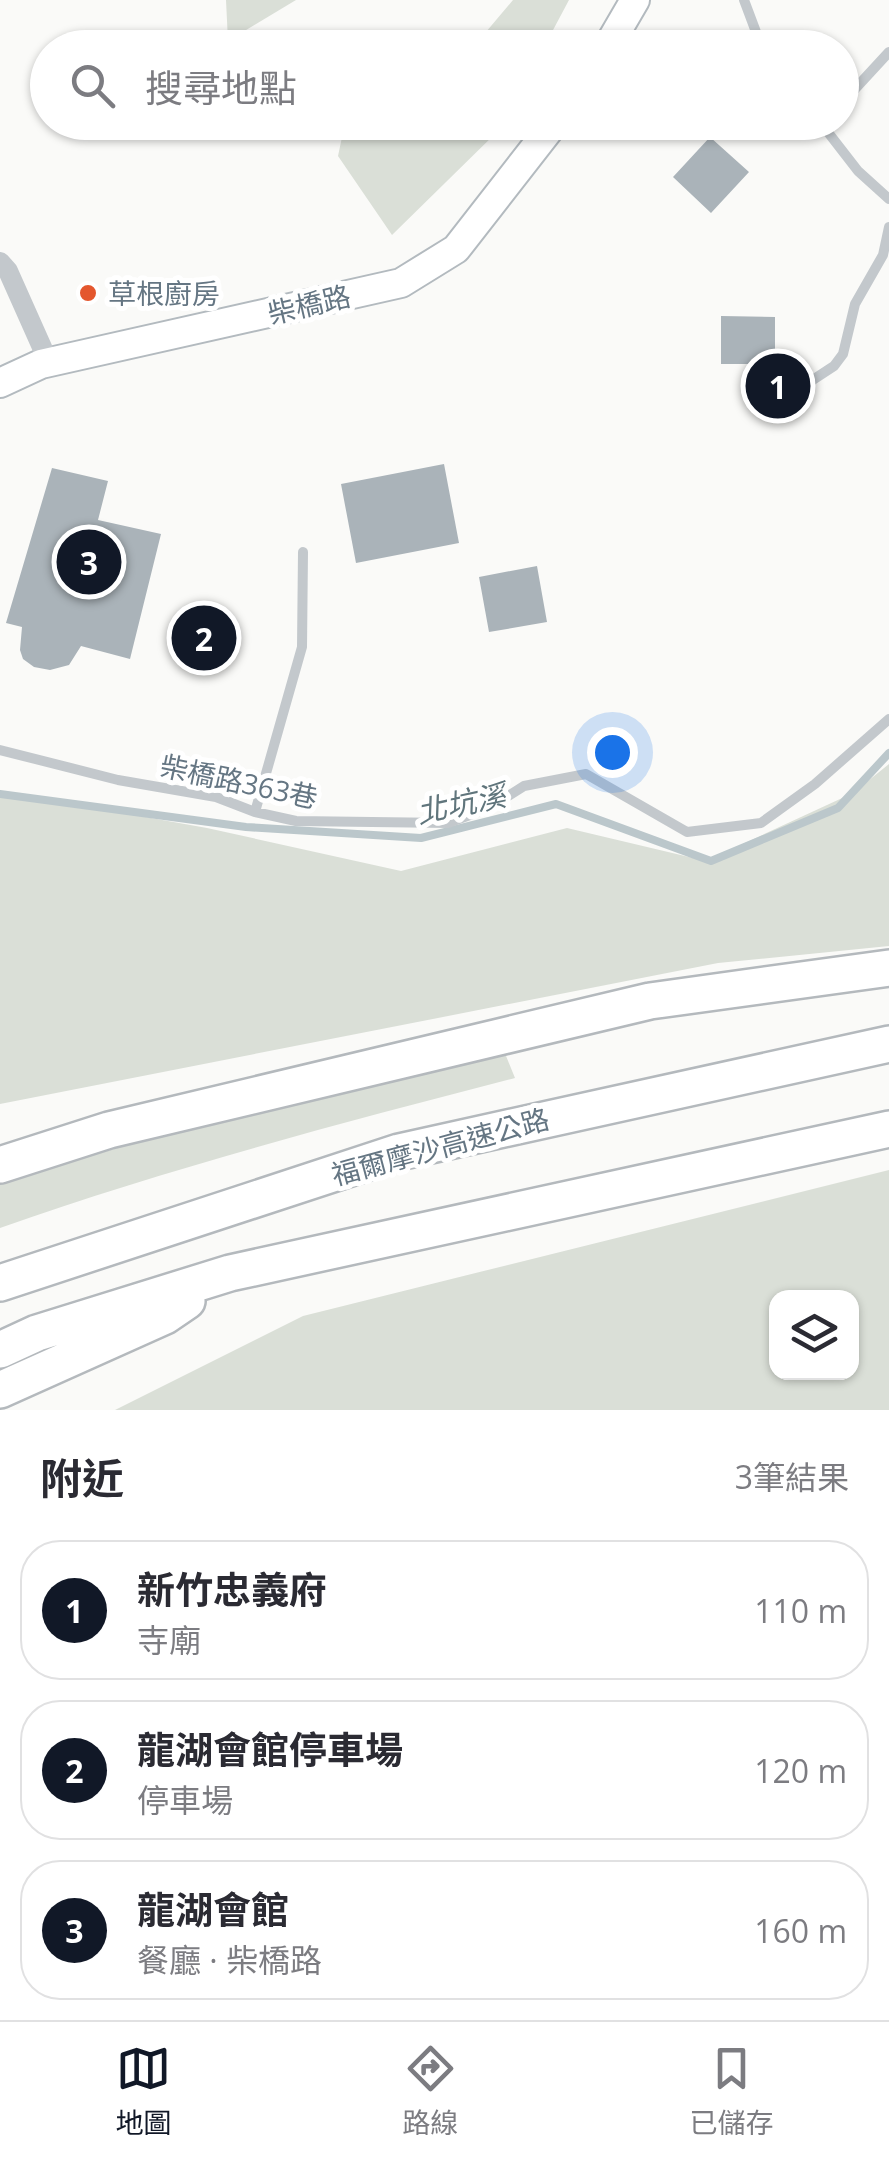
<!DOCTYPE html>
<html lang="zh-TW">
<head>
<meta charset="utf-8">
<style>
  body { margin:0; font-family:"Open Sans","Noto Sans TC",sans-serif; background:#f2f2f3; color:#2b2b33 }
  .controls { position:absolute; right:30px; bottom:30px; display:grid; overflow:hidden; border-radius:20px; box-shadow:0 2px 8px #0004 }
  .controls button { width:90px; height:90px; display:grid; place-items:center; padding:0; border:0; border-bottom:2px solid #e1e1e2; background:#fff; color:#2b2b33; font:50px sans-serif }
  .you { position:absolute; left:612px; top:752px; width:35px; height:35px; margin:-25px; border:8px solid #fff; border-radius:50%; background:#1a73e8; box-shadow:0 0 0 15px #1a73e833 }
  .badge { display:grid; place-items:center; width:65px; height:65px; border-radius:50%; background:#111827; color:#fff; font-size:32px; font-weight:700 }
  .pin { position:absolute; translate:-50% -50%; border:5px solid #fff; box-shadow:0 2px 10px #0006 }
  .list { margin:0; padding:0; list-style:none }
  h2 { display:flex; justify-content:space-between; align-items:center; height:130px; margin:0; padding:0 40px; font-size:42px }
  h2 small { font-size:32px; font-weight:400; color:#7c7c81 }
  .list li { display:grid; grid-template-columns:65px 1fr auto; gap:30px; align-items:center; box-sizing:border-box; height:140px; margin:0 20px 20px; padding:0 20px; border:2px solid #e1e1e2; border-radius:40px }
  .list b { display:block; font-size:38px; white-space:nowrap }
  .list p { margin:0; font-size:32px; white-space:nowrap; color:#7c7c81 }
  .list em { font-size:32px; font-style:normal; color:#7c7c81 }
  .icon { flex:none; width:55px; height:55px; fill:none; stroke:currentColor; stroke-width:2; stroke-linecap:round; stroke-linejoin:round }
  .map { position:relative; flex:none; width:889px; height:1410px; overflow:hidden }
  .search { position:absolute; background:#fff; box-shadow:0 2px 8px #0004; left:30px; right:30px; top:30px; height:110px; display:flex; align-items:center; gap:25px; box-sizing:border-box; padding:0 35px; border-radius:55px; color:#7c7c81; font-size:38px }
  .sheet { height:610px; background:#fff }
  nav { display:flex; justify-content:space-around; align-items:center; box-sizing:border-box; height:140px; border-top:2px solid #e1e1e2; background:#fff; font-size:28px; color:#7c7c81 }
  nav a { display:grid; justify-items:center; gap:5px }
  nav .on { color:#111827 }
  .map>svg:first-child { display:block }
  .green { fill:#dadfd7; fill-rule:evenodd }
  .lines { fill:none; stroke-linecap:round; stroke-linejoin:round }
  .stream { stroke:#bbc7cb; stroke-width:8 }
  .building { fill:#aab3b9 }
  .secondary-casing { stroke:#b3babf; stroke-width:32 }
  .motorway-casing { stroke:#b4b9bd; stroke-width:40 }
  .service { stroke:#c3c8cc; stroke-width:10 }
  .minor { stroke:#c3c8cc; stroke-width:20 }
  .secondary { stroke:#fff; stroke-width:28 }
  .motorway { stroke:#fff; stroke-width:35 }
  .poi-dot { fill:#e4572e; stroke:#fff; stroke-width:4 }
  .labels { text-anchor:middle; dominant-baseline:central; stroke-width:10; stroke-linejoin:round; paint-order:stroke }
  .poi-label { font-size:28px; fill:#657683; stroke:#fff; text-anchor:start }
  .street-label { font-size:28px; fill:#657683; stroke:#fff }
  .water-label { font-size:30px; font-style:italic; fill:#60757c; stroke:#fff }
</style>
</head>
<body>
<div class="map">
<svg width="889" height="1410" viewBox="0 0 889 1410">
  <rect width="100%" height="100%" fill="#fafaf8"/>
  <!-- green -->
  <path class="green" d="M226 0H296L228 41Z
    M513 0H569L544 47H465L475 45Z
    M345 123V122L503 123 499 130 392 235 338 156Z
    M889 764V946L718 963 0 1104V791L207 828 401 871 567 828 706 861 853 793Z
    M504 1051 515 1078C342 1123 169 1168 0 1228V1183L274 1101Z
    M889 1170V1410H115L303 1316ZM776 1298H852V1372H776Z"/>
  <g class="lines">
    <!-- stream -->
    <path class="stream" d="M0 794 246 827 421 838 556 804 711 861 838 808 889 753"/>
  </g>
  <!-- building -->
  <path class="building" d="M710 137 749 172 711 213 673 177Z
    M721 316 775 317V364H721Z
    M778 365 796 396 777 407 759 377Z
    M444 464 459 543 356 563 341 484Z
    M52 468 108 481 98 520 161 534 130 659 81 646 69 665 50 670 34 667 23 659 20 650 22 627 6 623Z
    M537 566 547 622 489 632 479 577Z"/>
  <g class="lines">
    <defs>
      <path id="secondary" d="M607 48 635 0
        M0 383 41 364 401 283 456 249 555 122"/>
      <path id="motorway" d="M0 1165 109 1130 650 1001 889 968
        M0 1283 399 1152 889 1044
        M0 1350 37 1333 230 1273 889 1129
        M0 1390 165 1316 187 1301"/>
    </defs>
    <!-- secondary casing -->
    <use href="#secondary" class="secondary-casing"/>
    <!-- motorway casing -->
    <use href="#motorway" class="motorway-casing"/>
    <!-- service -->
    <path class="service" d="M744 0 762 48
      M842 103 889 52
      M820 122 858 171 889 199
      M805 385 834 366 843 354 855 304 883 255 889 227
      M0 750 118 780 216 797 255 812 296 821 448 823 489 808 524 786 586 774 687 832 761 823 815 784 889 719
      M255 812 302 647 303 552"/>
    <!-- minor -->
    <path class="minor" d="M0 262 8 271 49 363"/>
    <!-- secondary -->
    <use href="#secondary" class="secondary"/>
    <!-- motorway -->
    <use href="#motorway" class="motorway"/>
  </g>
  <!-- markers -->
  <circle class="poi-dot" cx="88" cy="293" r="10"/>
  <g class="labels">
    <!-- poi labels -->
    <g class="poi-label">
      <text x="108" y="293">草根廚房</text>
    </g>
    <!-- street labels -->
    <g class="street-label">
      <text transform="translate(309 304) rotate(-13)">柴橋路</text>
      <text transform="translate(239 781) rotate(12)">柴橋路363巷</text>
      <text transform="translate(440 1146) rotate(-15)">福爾摩沙高速公路</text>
    </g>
    <!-- water labels -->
    <g class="water-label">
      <text transform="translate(461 803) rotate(-12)">北坑溪</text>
    </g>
  </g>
</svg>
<div class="controls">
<button><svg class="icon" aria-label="layers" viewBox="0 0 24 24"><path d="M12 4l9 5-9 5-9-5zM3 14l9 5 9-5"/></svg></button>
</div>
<div class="you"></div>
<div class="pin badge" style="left:778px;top:386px">1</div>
<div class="pin badge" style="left:204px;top:638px">2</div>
<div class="pin badge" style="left:89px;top:562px">3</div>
<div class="search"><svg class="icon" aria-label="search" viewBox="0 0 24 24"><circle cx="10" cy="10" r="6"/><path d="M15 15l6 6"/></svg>搜尋地點</div>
</div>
<section class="sheet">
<h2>附近<small>3筆結果</small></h2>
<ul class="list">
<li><span class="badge">1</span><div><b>新竹忠義府</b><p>寺廟</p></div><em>110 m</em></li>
<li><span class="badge">2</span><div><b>龍湖會館停車場</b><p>停車場</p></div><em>120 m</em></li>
<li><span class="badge">3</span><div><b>龍湖會館</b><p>餐廳 · 柴橋路</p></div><em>160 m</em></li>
</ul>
</section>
<nav>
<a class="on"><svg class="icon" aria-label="map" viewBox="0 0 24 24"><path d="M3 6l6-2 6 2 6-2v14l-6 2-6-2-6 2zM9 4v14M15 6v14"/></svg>地圖</a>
<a><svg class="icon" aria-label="directions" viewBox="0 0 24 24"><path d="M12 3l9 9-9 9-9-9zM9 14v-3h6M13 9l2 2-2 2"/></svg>路線</a>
<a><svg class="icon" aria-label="saved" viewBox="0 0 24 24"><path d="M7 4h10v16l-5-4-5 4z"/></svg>已儲存</a>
</nav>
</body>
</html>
